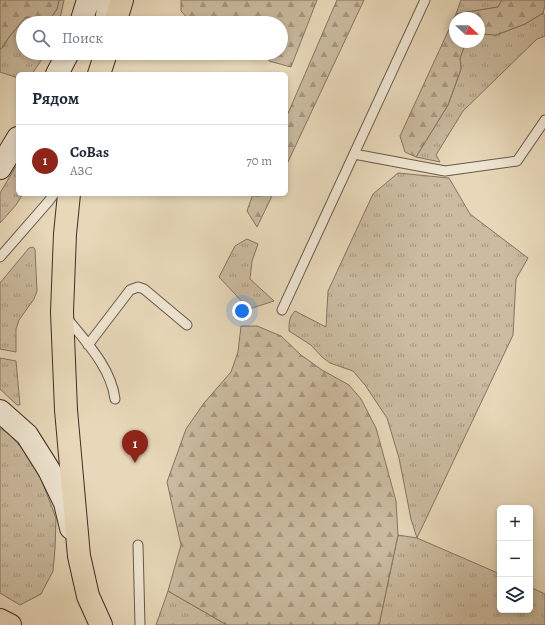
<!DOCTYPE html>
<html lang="ru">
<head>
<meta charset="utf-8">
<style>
  body { margin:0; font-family:Alegreya,serif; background:#f6f6f7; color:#1f2937 }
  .controls { position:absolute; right:12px; bottom:12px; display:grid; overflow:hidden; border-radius:6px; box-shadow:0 2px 6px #0003 }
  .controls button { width:36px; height:36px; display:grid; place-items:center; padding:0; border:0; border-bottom:1px solid #e0e1e3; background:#fff; color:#1f2937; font:20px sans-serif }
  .compass { position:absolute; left:449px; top:12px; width:36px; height:36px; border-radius:50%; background:#fff; box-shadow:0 2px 6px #0003; rotate:112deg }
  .you { position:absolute; left:242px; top:311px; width:14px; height:14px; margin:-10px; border:3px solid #fff; border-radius:50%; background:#1a73e8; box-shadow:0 0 0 6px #1a73e833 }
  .badge { display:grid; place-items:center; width:26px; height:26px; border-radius:50%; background:#8f2418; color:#fff; font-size:13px; font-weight:700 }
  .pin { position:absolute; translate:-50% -33px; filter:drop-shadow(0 1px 2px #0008) }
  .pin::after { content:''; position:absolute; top:21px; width:14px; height:12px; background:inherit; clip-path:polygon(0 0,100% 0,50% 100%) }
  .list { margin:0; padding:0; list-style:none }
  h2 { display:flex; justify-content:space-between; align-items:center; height:52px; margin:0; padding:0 16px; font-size:17px }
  h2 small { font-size:13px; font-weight:400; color:#747a83 }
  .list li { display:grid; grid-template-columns:26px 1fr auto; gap:12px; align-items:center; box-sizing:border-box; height:72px; padding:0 16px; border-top:1px solid #e0e1e3 }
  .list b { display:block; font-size:15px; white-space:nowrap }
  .list p { margin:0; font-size:13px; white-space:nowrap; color:#747a83 }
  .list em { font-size:13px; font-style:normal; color:#747a83 }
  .icon { flex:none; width:22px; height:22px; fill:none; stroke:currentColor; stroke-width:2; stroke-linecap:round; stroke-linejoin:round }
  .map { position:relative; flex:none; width:545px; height:625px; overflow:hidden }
  .search { position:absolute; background:#fff; box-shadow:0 2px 6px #0003; left:16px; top:16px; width:272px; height:44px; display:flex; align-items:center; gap:10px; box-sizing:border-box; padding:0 14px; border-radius:22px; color:#747a83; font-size:15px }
  .panel { position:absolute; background:#fff; box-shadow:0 2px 6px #0003; left:16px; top:72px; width:272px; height:124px; border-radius:6px }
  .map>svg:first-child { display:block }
  .grass { fill:url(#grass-tufts); stroke:#867462 }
  .forest { fill:url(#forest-firs); stroke:#867462 }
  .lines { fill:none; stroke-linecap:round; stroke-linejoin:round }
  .lane-casing { stroke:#6a584a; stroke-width:11 }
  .secondary-casing { stroke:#402d25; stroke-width:24 }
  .primary-casing { stroke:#402d25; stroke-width:24 }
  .lane { stroke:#efe6d2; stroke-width:9 }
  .secondary { stroke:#efe6d2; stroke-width:22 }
  .primary { stroke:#e7d8b9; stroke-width:22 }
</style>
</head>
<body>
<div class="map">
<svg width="545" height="625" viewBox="0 0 545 625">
  <defs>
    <pattern id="grass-tufts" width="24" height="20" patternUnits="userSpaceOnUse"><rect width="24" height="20" fill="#cbbba0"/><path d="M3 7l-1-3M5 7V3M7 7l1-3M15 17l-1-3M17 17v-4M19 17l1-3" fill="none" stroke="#a69882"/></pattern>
    <pattern id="forest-firs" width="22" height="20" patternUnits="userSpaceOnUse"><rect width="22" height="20" fill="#cbbba0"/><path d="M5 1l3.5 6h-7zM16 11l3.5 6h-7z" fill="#a69882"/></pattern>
  </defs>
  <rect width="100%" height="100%" fill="#e7d8b9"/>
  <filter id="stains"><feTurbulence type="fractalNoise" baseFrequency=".005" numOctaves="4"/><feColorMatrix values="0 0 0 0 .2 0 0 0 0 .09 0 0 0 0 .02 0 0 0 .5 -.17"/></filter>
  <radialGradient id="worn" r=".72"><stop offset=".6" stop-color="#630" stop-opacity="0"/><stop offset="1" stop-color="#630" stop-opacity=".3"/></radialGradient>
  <!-- grass -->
  <path class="grass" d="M59 0H64L59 23H23V53H46L32 74H18V78L0 72V49L3 47 9 37 26 17 50 19 57 9Z
    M461 0H502L498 7 456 14Z
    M543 13 545 16V36L537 39 463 111 436 155 440 162 416 157 448 105 461 69 460 58 466 42H479V34L496 35 525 24Z
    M18 163V194H23L16 205 0 223V193Z
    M398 173 449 178 470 214 528 258 516 279 513 335 417 538 500 574V610H530V587L545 594V625H379L398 535 417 538 411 519 399 458 387 418 365 385 353 371 330 363 322 357 311 345 289 331C289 322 289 317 295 311L326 327 328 291 373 194Z
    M247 239 258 244 252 261 250 279 274 301 249 309 219 277 235 246Z
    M33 247 35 249 37 291 34 299 19 320 16 329V352L0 349V283L29 248Z
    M0 358 16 361 20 405H17L0 389Z
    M0 428 9 434 29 456 40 476 56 518 55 549 53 571 41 594 20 605 0 593Z
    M168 591 227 625H156Z"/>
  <!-- forest -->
  <path class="forest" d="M0 0H59L57 9 50 19 26 17 9 37 3 47 0 49Z
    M181 0H317L291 67 269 61V53H281V23L225 22 224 23H192L181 11Z
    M337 0H364L286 166V118Z
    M502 0H545V6L543 13 525 24 496 35 479 34V18H455V42H466L460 58 461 69 448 105 416 157 405 152 400 136 456 14 498 7Z
    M253 194H273L257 227 247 211Z
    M241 326H257L281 336 301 355 322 370 349 385 361 399 376 428 396 501 398 535 379 625H227L168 591 181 545 167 482 186 429 204 403 231 372 238 352Z"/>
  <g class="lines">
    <defs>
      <path id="lane" d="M354 154 445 171 517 161 545 120
        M0 257 48 202 54 194
        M282 310 425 0
        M66 317C85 341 111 367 115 399
        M88 345 130 290 138 287 144 289 187 325
        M138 545 140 625"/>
      <path id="secondary" d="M81 23 88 0
        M106 23 109 0
        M57 74 68 53
        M0 168 18 138
        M0 411 27 435 49 470 65 503 71 528"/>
      <path id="primary" d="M115 23 122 0
        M99 74 106 53
        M69 194 65 234 62 312 66 410 79 556 88 596 101 625
        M0 620 10 625"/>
    </defs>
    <!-- lane casing -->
    <use href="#lane" class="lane-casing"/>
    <!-- secondary casing -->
    <use href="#secondary" class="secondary-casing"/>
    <!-- primary casing -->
    <use href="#primary" class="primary-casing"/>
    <!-- lane -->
    <use href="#lane" class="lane"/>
    <!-- secondary -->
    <use href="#secondary" class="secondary"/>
    <!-- primary -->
    <use href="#primary" class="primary"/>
  </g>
  <rect width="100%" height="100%" filter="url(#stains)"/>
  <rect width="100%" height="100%" fill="url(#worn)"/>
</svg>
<div class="controls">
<button>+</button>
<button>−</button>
<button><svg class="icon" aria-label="layers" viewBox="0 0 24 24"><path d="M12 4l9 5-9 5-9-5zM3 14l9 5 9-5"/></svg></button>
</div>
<svg class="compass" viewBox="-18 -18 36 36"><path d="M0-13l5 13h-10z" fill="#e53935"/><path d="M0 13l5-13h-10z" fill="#747a83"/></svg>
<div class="you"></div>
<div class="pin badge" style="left:135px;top:463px">1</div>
<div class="search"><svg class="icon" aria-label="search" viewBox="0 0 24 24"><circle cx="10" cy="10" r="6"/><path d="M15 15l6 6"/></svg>Поиск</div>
<section class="panel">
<h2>Рядом<small></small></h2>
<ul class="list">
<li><span class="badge">1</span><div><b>CoBas</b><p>АЗС</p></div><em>70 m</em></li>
</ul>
</section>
</div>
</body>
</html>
